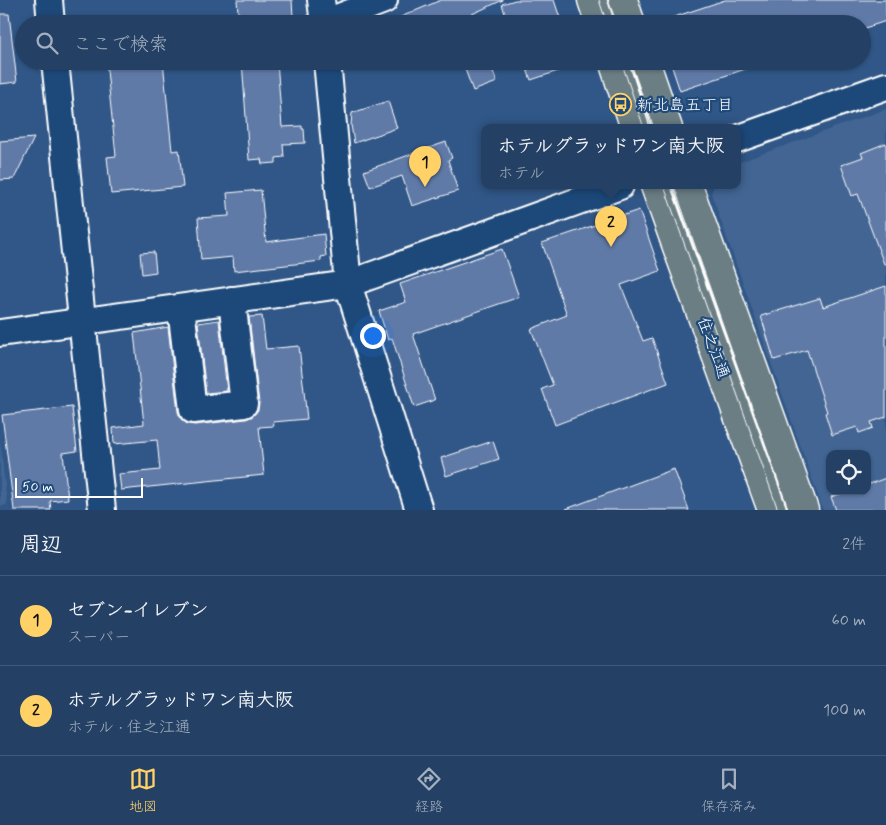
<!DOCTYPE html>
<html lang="ja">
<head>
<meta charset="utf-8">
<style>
  body { margin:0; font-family:Mynerve,"Klee One",sans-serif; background:#2c486b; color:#f1f3f6 }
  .controls { position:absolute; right:15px; bottom:15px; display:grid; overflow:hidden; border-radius:10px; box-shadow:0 1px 4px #0004 }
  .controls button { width:45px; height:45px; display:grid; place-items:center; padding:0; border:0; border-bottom:1px solid #415a79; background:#244165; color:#f1f3f6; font:25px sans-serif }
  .scale { position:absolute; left:15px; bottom:12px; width:128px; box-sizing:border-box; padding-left:5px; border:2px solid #fff; border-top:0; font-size:14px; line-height:18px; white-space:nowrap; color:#fff; -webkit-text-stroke:4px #1f4a7a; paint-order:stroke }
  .you { position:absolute; left:372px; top:335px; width:18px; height:18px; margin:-12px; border:4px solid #fff; border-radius:50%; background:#1a73e8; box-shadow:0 0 0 8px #1a73e833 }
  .badge { display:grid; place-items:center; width:32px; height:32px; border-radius:50%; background:#ffd166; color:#111; font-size:16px; font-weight:700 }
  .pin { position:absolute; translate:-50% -41px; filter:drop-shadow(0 1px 2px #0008) }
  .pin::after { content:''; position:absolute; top:26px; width:18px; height:15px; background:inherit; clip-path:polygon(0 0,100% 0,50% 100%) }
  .popup { position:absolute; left:481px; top:124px; width:260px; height:65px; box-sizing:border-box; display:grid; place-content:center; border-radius:10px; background:#244165; filter:drop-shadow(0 1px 4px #0005); font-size:16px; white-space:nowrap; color:#a3afbf }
  .popup b { font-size:19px; color:#f1f3f6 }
  .popup::after { content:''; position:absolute; left:50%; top:100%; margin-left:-10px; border:10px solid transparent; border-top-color:#244165 }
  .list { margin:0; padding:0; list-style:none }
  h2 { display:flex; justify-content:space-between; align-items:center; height:65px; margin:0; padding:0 20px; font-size:21px }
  h2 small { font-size:16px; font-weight:400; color:#a3afbf }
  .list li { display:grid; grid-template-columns:32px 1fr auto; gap:15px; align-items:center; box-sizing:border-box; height:90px; padding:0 20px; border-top:1px solid #415a79 }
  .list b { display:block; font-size:19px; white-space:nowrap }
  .list p { margin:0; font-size:16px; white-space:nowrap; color:#a3afbf }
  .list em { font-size:16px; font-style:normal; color:#a3afbf }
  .icon { flex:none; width:28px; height:28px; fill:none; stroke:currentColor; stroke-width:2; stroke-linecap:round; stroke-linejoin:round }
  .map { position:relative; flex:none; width:886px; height:510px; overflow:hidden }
  .search { position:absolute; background:#244165; box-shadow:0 1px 4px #0004; left:15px; right:15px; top:15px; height:55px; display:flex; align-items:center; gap:12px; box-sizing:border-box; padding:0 18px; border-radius:28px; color:#a3afbf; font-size:19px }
  .sheet { height:245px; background:#244165 }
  nav { display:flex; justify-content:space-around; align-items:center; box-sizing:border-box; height:70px; border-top:1px solid #415a79; background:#244165; font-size:14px; color:#a3afbf }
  nav a { display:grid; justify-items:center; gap:2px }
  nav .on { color:#ffd166 }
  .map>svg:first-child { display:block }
  .built { fill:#426593; fill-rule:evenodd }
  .building { fill:#607aa8; stroke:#fff }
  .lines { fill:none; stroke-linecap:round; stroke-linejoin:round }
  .minor-casing { stroke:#fff; stroke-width:30 }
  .major-casing { stroke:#fff; stroke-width:31 }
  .minor { stroke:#1f4a7a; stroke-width:26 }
  .major { stroke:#6b7e84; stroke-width:28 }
  .tram { stroke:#fff; stroke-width:1 }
  .labels { text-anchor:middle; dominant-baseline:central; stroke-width:4.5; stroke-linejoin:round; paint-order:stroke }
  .poi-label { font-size:16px; fill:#fff; stroke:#1f4a7a; text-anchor:start }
  .street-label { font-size:16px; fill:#fff; stroke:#1f4a7a }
</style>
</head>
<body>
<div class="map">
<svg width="886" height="510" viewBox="0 0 886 510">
  <rect width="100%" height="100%" fill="#305787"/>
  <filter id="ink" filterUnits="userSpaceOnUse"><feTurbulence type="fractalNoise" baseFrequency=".02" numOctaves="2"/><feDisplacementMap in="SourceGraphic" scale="10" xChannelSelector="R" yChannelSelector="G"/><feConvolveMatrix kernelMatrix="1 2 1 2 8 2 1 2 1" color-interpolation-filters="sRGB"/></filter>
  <g filter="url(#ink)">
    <!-- built -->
    <path class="built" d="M886 109V510H823L711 193 714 186H737V163ZM830 454H867V491H830Z
      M0 439 7 505 0 506Z"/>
    <!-- building -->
    <path class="building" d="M237 0H292L293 17 274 19V24H239Z
      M441 0H503L472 14 475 24H384Z
      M515 0H554L561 21 554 24H508L502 4Z
      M725 0H886V21L862 29V24H662V21Z
      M0 14H9L17 82 0 84Z
      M106 61H163L172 151 179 150 183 187 111 194 107 157 116 156Z
      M242 61H277L282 127 302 126V129H304L305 143 283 144 284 157 276 158V163L262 164 261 159 249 160Z
      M462 61H489L497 82 473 91Z
      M524 61H578L579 64 531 80Z
      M670 61H760V64L680 91Z
      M388 101 397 128 354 143 351 125 352 113Z
      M34 138 14 179 0 180V141Z
      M446 142 452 158 448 160 458 191 412 206 402 176 370 187 364 171Z
      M886 143V264H884L858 194 852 196 841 165 863 157 861 153Z
      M261 190 266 242 324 234 326 256 321 257V261L234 271 233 257 201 260 198 218 229 216 227 193Z
      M639 210 660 271 621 285 643 341 652 338 668 383 555 425 542 389 553 385 531 329 567 315 542 243Z
      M502 249 519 297 413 334 435 400 414 407 392 338 388 340 379 311 406 302 400 284Z
      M154 252 156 272 142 274 140 253Z
      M886 286V417L871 422 873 428 859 433 857 427 832 435 825 413 827 412 807 350 774 360 761 316 820 298 823 307Z
      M262 316 266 349 299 346 307 419 273 422 274 426 259 427 264 475 121 490 119 474 160 470 157 440 114 444 113 428 144 424 134 333 168 327 178 412 181 419 187 424 195 425 246 419 253 416 258 410 259 403 249 317Z
      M219 320 227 391 206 393 198 323Z
      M72 407 77 451 63 453 68 499 50 501 51 510H14L2 415Z
      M493 441 499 459 446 476 441 458Z
      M674 469 689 510H566V509Z
      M886 478V510H836L831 497 849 491H867V485Z"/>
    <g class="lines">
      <defs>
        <path id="minor" d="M49 0 51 24
          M321 0 324 24
          M324 23 384 0
          M55 61 102 510
          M327 61 348 284 419 510
          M737 139 886 86
          M181 308 193 410 244 404 232 300
          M0 333 348 284 620 186"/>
        <path id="major" d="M592 0 600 24
          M623 0 631 24
          M613 61 635 128
          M645 61 668 128
          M655 186 772 510
          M688 186 804 510"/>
      </defs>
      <!-- minor casing -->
      <use href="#minor" class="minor-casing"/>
      <!-- major casing -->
      <use href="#major" class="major-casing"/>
      <!-- minor -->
      <use href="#minor" class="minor"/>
      <!-- major -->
      <use href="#major" class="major"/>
      <!-- tram -->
      <path class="tram" d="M599 0 607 24
        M608 0 617 24
        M621 61 644 128
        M630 61 654 128
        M664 186 778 510
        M674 186 788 510"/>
    </g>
  </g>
  <!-- icons -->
  <defs>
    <symbol id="bus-ring" viewBox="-11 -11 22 22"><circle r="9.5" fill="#1f4a7a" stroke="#ffd166" stroke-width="1.5"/><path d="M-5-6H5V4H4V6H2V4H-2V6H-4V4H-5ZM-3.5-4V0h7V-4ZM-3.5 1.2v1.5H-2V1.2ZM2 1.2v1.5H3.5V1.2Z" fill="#ffd166"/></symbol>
  </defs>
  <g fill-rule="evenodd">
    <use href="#bus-ring" x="608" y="92" width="25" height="25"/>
  </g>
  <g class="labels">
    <!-- poi labels -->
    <g class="poi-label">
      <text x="637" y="105">新北島五丁目</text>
    </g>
    <!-- street labels -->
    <g class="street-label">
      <text transform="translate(713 348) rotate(70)">住之江通</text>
    </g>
  </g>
</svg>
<div class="controls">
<button><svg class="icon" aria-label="locate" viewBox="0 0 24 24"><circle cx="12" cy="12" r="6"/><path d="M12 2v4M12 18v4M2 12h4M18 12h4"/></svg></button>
</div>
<div class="scale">50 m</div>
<div class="you"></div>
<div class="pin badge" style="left:425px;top:187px">1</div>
<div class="pin badge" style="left:611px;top:247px">2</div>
<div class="popup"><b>ホテルグラッドワン南大阪</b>ホテル</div>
<div class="search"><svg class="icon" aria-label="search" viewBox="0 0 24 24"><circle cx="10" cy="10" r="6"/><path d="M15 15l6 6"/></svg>ここで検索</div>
</div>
<section class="sheet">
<h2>周辺<small>2件</small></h2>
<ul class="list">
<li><span class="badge">1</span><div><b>セブン-イレブン</b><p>スーパー</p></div><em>60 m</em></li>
<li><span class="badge">2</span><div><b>ホテルグラッドワン南大阪</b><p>ホテル · 住之江通</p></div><em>100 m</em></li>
</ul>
</section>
<nav>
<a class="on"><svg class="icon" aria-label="map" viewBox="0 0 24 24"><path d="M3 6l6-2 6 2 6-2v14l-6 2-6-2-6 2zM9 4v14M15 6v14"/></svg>地図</a>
<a><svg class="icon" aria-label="directions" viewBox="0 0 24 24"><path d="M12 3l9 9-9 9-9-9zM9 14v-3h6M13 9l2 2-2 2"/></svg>経路</a>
<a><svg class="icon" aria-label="saved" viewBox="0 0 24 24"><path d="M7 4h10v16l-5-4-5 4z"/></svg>保存済み</a>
</nav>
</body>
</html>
